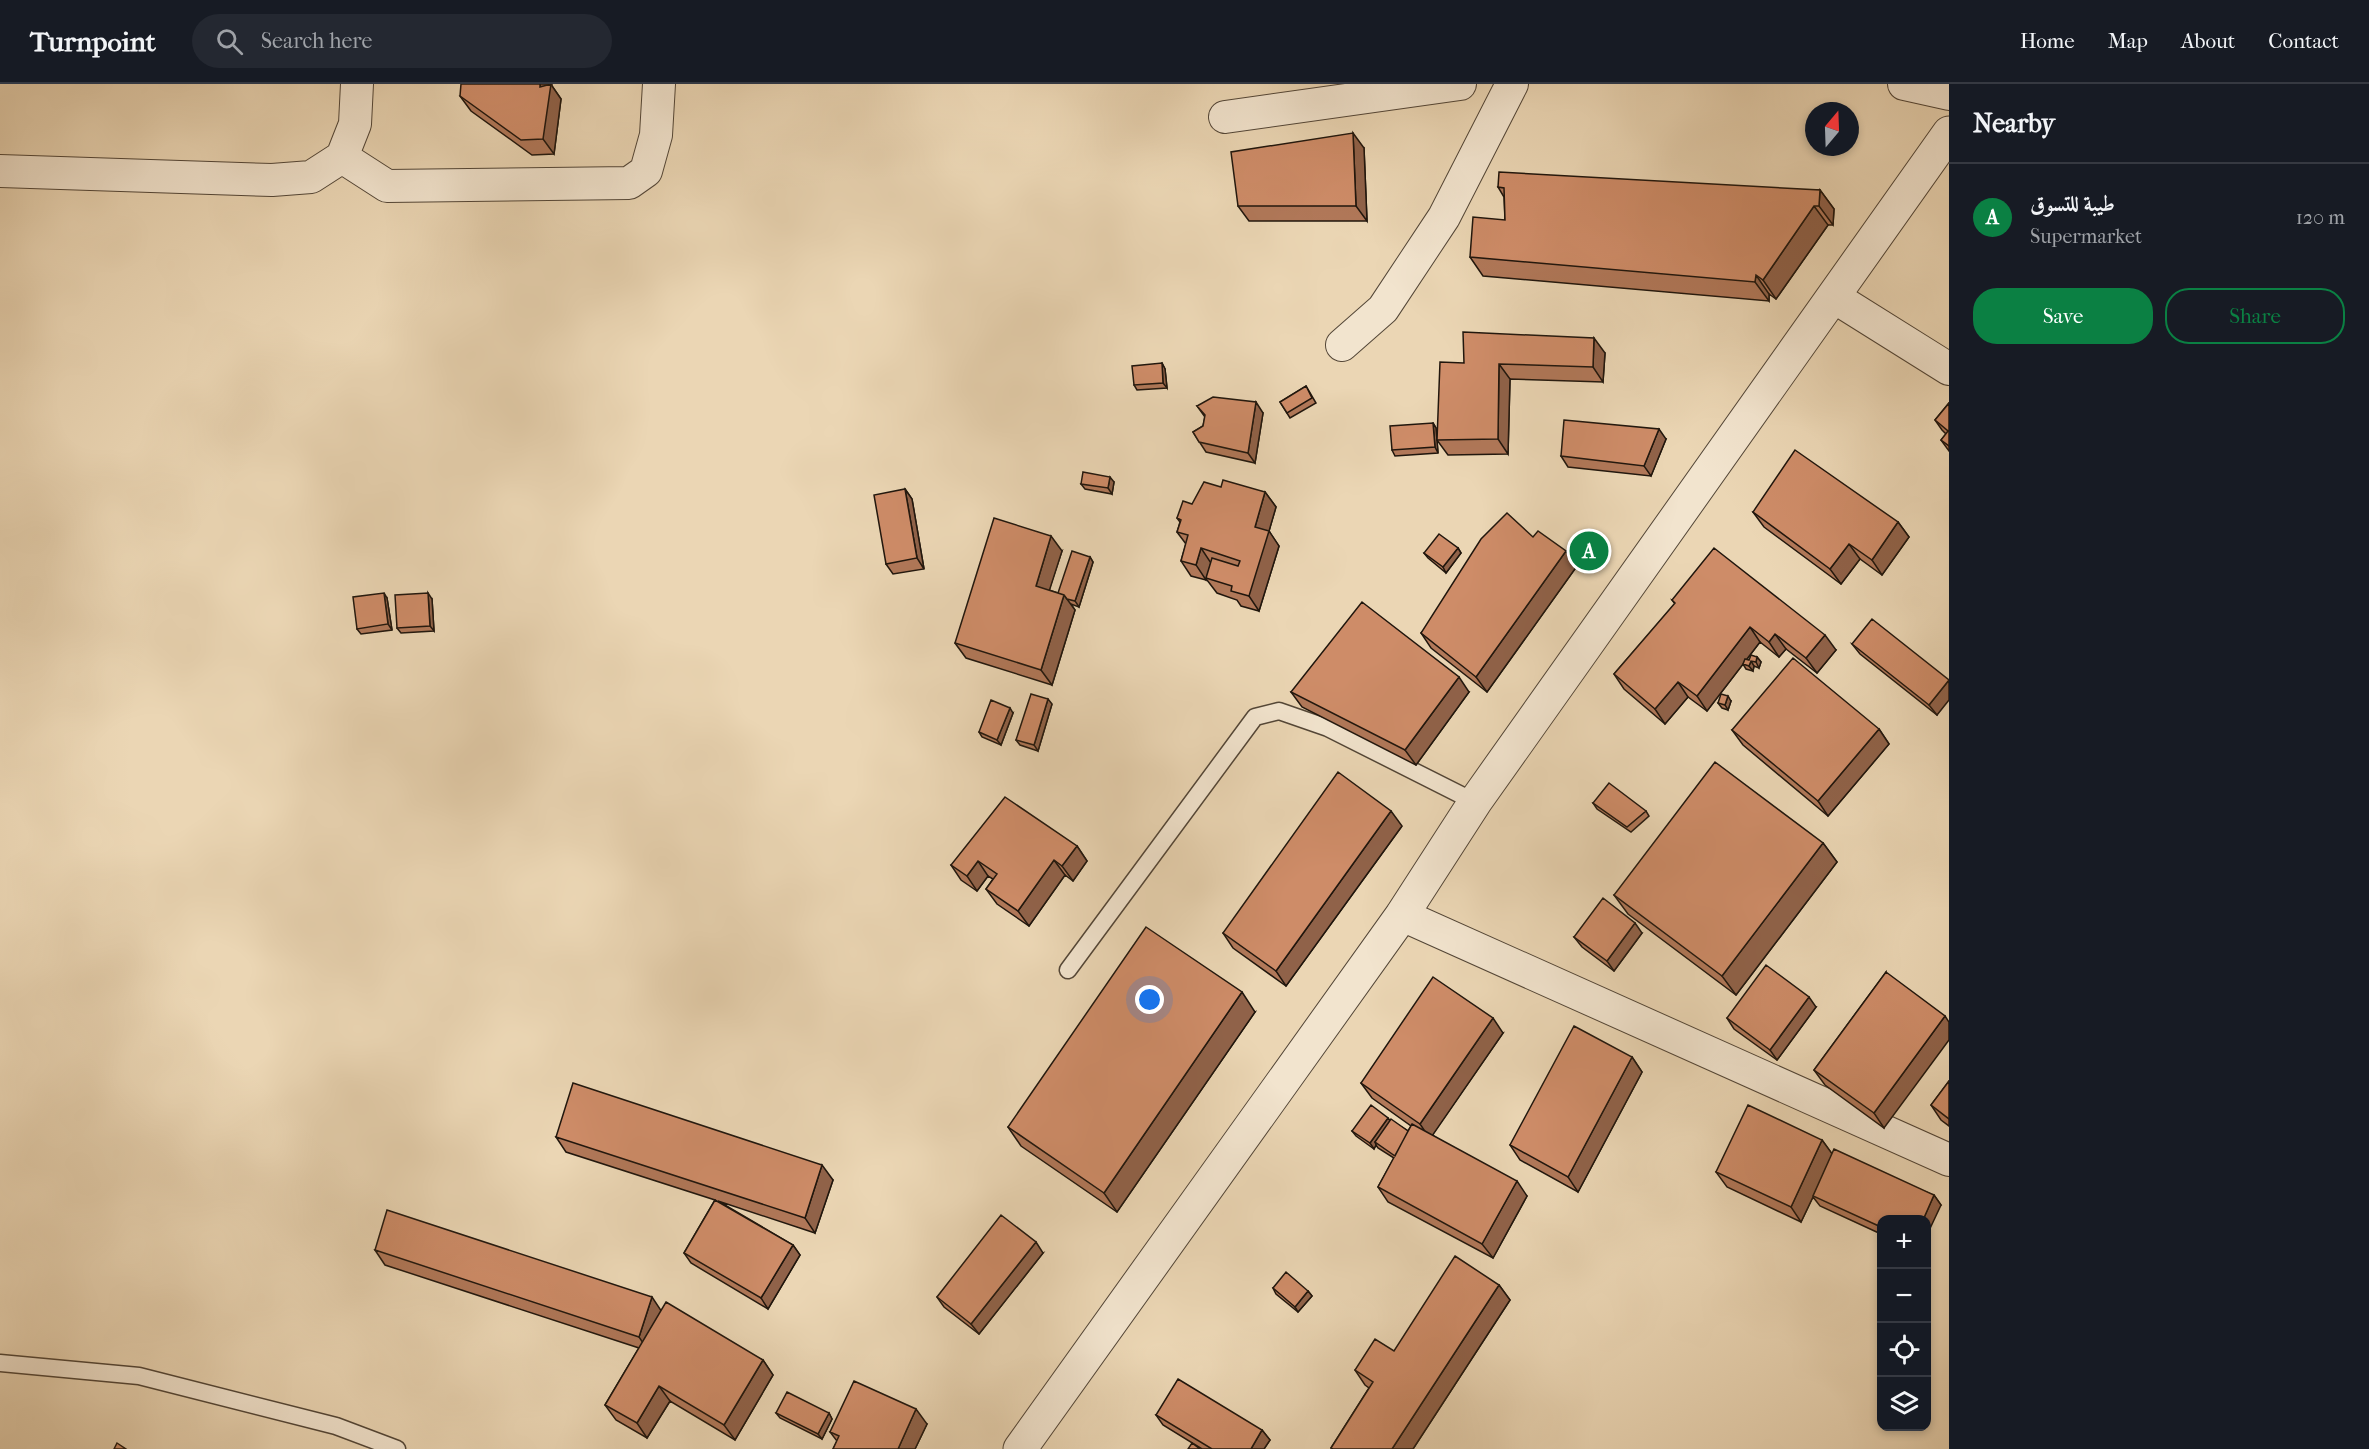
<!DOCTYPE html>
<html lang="en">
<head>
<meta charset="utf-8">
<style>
  body { margin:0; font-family:"IM FELL French Canon",Amiri,serif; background:#242831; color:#f1f3f6 }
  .controls { position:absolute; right:18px; bottom:18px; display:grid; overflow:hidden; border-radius:12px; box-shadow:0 3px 9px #0003 }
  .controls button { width:54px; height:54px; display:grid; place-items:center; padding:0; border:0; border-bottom:2px solid #363941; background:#171b24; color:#f1f3f6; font:30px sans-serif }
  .compass { position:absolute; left:1805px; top:18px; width:54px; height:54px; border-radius:50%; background:#171b24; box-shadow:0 3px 9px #0003; rotate:19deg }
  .you { position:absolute; left:1150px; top:916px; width:21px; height:21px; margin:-15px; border:4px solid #fff; border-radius:50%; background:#1a73e8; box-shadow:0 0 0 9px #1a73e833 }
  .badge { display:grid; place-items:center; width:39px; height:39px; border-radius:50%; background:#0b8043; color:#fff; font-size:20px; font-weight:700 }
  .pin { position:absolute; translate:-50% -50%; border:3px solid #fff; box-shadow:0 2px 6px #0006 }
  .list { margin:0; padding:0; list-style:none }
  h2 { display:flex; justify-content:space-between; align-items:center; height:78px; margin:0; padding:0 24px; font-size:26px }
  h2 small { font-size:20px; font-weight:400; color:#9ea1a6 }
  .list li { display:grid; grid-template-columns:39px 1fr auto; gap:18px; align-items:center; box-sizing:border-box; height:108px; padding:0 24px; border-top:2px solid #363941 }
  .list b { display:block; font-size:22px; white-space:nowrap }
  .list p { margin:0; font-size:20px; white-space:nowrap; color:#9ea1a6 }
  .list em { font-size:20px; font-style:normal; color:#9ea1a6 }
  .actions { display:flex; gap:12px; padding:18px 24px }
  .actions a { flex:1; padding:14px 0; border:2px solid #0b8043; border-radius:24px; text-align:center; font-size:21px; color:#0b8043 }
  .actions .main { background:#0b8043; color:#fff }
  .icon { flex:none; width:33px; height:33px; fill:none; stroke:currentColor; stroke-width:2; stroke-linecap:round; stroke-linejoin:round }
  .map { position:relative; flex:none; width:1949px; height:1365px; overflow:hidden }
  header { display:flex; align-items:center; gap:36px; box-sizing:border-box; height:84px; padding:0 30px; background:#171b24; border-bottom:2px solid #363941 }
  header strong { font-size:28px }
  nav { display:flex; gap:33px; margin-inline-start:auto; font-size:21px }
  .search { width:420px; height:54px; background:#242831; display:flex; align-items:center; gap:15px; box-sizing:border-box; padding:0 21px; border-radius:33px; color:#9ea1a6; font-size:22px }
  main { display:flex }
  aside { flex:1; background:#171b24 }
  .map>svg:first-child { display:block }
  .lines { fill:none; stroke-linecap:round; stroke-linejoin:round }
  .service-casing { stroke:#534637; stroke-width:19 }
  .minor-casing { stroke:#534637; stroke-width:34 }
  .tertiary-casing { stroke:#534637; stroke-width:35 }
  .service { stroke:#f2e4ce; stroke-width:16 }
  .minor { stroke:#f2e4ce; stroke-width:32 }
  .tertiary { stroke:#f2e4ce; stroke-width:33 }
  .wall { fill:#b17859; stroke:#20160d; stroke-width:1.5 }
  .shaded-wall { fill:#906249; stroke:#20160d; stroke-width:1.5 }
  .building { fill:#ce8c68; stroke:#20160d; stroke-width:1.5 }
</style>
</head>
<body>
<header>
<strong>Turnpoint</strong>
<div class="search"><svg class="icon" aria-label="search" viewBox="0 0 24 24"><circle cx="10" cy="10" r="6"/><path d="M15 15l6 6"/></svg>Search here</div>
<nav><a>Home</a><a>Map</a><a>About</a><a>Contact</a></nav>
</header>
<main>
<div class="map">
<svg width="1949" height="1365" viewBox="0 0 1949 1365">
  <rect width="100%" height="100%" fill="#ebd6b4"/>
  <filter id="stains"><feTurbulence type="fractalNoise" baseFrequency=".00333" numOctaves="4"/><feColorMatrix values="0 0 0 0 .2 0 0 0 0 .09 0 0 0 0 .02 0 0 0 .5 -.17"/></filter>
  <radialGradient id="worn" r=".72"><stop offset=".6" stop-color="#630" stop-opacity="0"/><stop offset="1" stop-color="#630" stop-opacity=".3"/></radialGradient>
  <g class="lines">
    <defs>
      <path id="service" d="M1068 886 1255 633 1279 627 1328 644 1475 718
        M0 1279 139 1292 336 1342 397 1365"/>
      <path id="minor" d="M1904 0 1949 10
        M1225 33 1460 0
        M342 73 387 102 629 99 646 87 656 51 659 0
        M0 87 272 96 311 93 342 73 355 40 357 0
        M1834 213 1949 285
        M1342 261 1383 225 1444 133 1512 0
        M1402 831 1949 1076"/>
      <path id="tertiary" d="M1020 1365 1402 831 1475 718 1949 49"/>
    </defs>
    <!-- service casing -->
    <use href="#service" class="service-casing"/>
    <!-- minor casing -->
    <use href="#minor" class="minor-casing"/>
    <!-- tertiary casing -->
    <use href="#tertiary" class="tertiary-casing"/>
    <!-- service -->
    <use href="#service" class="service"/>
    <!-- minor -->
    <use href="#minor" class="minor"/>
    <!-- tertiary -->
    <use href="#tertiary" class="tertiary"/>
  </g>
  <!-- wall -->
  <path class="wall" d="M552 2 561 15 554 70 532 71 471 27 460 12Z
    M1364 64 1367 137H1249L1238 122Z
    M1498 103 1820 106 1834 125 1833 141H1828L1776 215 1769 210V217L1483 192 1470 173 1505 136 1504 113Z
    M1605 269 1603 298 1510 295 1508 370 1448 371 1437 356 1438 369 1395 372 1392 366 1433 339 1436 344 1437 354 1464 279Z
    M1162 279 1165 285 1167 304 1137 306 1134 301Z
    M1306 302 1316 319 1290 334 1280 318Z
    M1949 319V367L1941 356 1946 350 1942 346 1935 336Z
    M1197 322 1263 329 1255 379 1206 368 1193 348 1203 342 1205 333Z
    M1666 355 1651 392 1568 383 1561 372Z
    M1114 398 1112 410 1085 405 1081 400Z
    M1221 403 1265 408 1276 423 1269 447 1279 462 1259 527 1241 522 1237 516 1217 509 1207 496H1206L1191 492 1181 477 1186 460 1177 448 1180 438 1177 434 1192 420Z
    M905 405 912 415 924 485 893 490 886 480Z
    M1753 428 1898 438 1909 453 1882 491 1860 475 1841 500 1764 443Z
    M1533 453 1566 467 1577 482 1487 608 1431 564 1421 549Z
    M1458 464 1461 469 1446 489 1428 474 1424 469Z
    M1062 467 1049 506 1058 509 1090 473 1093 478 1079 523 1071 520 1075 526 1052 601 966 574 955 559Z
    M387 514 392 546 361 550 357 545Z
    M432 515 434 547 401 549 397 544Z
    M1672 516 1836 566 1817 589 1786 565 1779 573 1760 558 1747 575 1749 576 1757 573 1761 578 1759 584 1754 582 1753 587 1746 585 1743 580 1707 627 1688 613 1665 640 1624 605 1614 590 1675 520Z
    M1852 560 1949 596 1937 631 1860 570Z
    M1291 608H1469L1416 681 1302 623Z
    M1731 617 1728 626 1722 624 1718 619Z
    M1052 620 1038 667 1020 661 1016 656Z
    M1013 629 1001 661 982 653 979 648Z
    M1879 645 1889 660 1828 732 1743 661 1732 646Z
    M1593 719 1646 727 1649 732 1631 748 1597 725Z
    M1402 742 1286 902 1233 864 1223 849Z
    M1823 759 1837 778 1736 911 1628 830 1614 811Z
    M1077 762 1087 777 1073 797 1065 791 1029 842 997 820 986 805 993 795 988 792 977 807 961 796 951 781Z
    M1642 849 1614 887 1582 863 1574 853Z
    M1886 888 1884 1044 1825 1001 1814 986Z
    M1816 923 1777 976 1734 945 1727 934Z
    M1255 928 1117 1128 1021 1062 1008 1043Z
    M1503 949 1432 1051 1527 1112 1493 1174 1388 1118 1378 1103 1394 1074 1378 1064 1376 1061 1374 1065 1356 1052 1352 1047 1390 1036 1408 1047 1411 1042 1372 1014 1361 999Z
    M1632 973 1642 988 1578 1108 1520 1076 1510 1061Z
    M1949 997V1042L1941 1036 1931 1021Z
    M556 1053 833 1096 815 1149 718 1117 793 1161 800 1171 768 1225 691 1179 684 1169 715 1116 566 1068Z
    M1822 1056 1832 1070 1934 1111 1941 1121 1881 1136V1150L1820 1122 1813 1113 1801 1138 1727 1103 1716 1088Z
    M375 1166 661 1226 763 1276 773 1291 735 1356 670 1317 647 1354 616 1336 605 1321 639 1264 385 1181Z
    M1043 1169 979 1250 944 1223 937 1213Z
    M1499 1201 1510 1216 1413 1365H1332L1331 1364 1369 1304 1365 1301 1355 1286 1394 1267Z
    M1273 1204 1308 1207 1312 1212 1298 1228 1276 1210Z
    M776 1329H829L832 1335 822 1355 780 1334Z
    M1156 1331 1262 1346 1270 1356 1264 1365H1202L1163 1341Z
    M927 1340 915 1365H833L837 1357 830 1348Z"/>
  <!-- shaded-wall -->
  <path class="shaded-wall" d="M540 0H552V2L561 15 554 70 543 55Z
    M1353 49 1364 64 1367 137 1356 122Z
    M1820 106 1834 125 1833 141 1819 122Z
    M1814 122 1828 141 1776 215 1763 196Z
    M1756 191 1769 210V217L1755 198Z
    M1594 254 1605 269 1603 298 1593 283Z
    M1162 279 1165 285 1167 304 1163 299Z
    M1499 280 1510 295 1508 370 1498 355Z
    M1256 318 1263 329 1255 379 1248 369Z
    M1433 339 1436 344 1438 369 1435 363Z
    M1659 345 1666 355 1651 392 1644 382Z
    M1110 393 1114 398 1112 410 1108 404Z
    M905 405 912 415 924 485 917 474Z
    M1265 408 1276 423 1269 447 1279 462 1259 527 1249 512 1255 443Z
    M1898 438 1909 453 1882 491 1872 476Z
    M1051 452 1062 467 1046 517 1036 502Z
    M1849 460 1860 475 1841 500 1830 485Z
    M1201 464 1211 479 1206 496 1196 481Z
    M1458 464 1461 469 1446 489 1443 483Z
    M1566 467 1577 482 1487 608 1476 593Z
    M1090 473 1093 478 1079 523 1075 517Z
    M384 509 387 514 392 546 388 540Z
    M428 509 432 515 434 547 430 542Z
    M1064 511 1075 526 1052 601 1041 586Z
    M1750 543 1760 558 1707 627 1697 612Z
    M1775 550 1786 565 1779 573 1769 558Z
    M1825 551 1836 566 1817 589 1806 574Z
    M1757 573 1761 578 1759 584 1756 578Z
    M1751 577 1754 582 1753 587 1749 582Z
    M1459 593 1469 608 1416 681 1405 666Z
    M1949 596V616L1937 631 1929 621Z
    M1678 598 1688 613 1665 640 1655 625Z
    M1728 612 1731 617 1728 626 1725 621Z
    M1048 615 1052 620 1038 667 1034 661Z
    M1010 624 1013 629 1001 661 997 656Z
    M1879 645 1889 660 1828 732 1818 717Z
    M1391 727 1402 742 1286 902 1276 887Z
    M1823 759 1837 778 1736 911 1722 892Z
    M1077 762 1087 777 1073 797 1062 782Z
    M1054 776 1065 791 1029 842 1018 827Z
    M978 777 988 792 977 807 967 792Z
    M1635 839 1642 849 1614 887 1607 877Z
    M1242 908 1255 928 1117 1128 1104 1109Z
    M1809 913 1816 923 1777 976 1770 966Z
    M1945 932 1949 938V956L1884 1044 1874 1029Z
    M1493 934 1503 949 1430 1055 1420 1040Z
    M1632 973 1642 988 1578 1108 1568 1093Z
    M1388 1034 1392 1039 1375 1058 1376 1061 1374 1065 1370 1059Z
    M1822 1056 1833 1071 1801 1138 1791 1123Z
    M822 1081 833 1096 815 1149 805 1134Z
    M1517 1097 1527 1112 1493 1174 1482 1160Z
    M1934 1111 1941 1121 1926 1153V1136H1923Z
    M1036 1158 1043 1169 979 1250 971 1240Z
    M793 1161 800 1171 768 1225 761 1214Z
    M1499 1201 1510 1216 1413 1365H1392Z
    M1308 1207 1312 1212 1298 1228 1295 1223Z
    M652 1213 662 1228 649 1268 639 1253Z
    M763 1276 773 1291 735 1356 724 1341Z
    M659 1302 670 1317 647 1354 637 1339Z
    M916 1325 927 1340 915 1365H898Z
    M829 1329 832 1335 822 1355 818 1350Z
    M1262 1346 1270 1356 1264 1365H1251Z"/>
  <!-- building -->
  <path class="building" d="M461 0H540V3L551 0 543 55 521 56 460 12Z
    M1353 49 1356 122H1238L1231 68Z
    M1499 88 1820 106 1819 122H1814L1763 196 1756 191 1755 198 1470 173 1473 133 1505 136 1504 104 1498 103Z
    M1463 248 1594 254 1593 283 1499 280 1498 355 1437 356 1440 278 1464 279Z
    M1162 279 1163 299 1134 301 1132 282Z
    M1306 302 1312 314 1287 329 1280 318Z
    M1213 313 1256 318 1248 369 1199 358 1193 348 1203 342 1205 331 1197 322Z
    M1949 319V362L1941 356 1948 347 1935 336Z
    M1564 336 1659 345 1644 382 1561 372Z
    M1433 339 1435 363 1392 366 1390 342Z
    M1795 366 1898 438 1872 476 1849 460 1830 485 1753 428Z
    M1083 388 1110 393 1108 404 1081 400Z
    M1223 396 1265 408 1255 443 1269 447 1249 512 1231 507 1232 502 1206 494 1212 474 1238 482 1240 477 1201 464 1196 481 1181 477 1188 451 1177 448 1181 436 1177 434 1183 417 1192 420 1204 398 1221 403Z
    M905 405 917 474 886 480 874 411Z
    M1507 429 1533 453 1538 447 1566 467 1476 593 1421 549 1481 455Z
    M994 434 1051 452 1036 502 1064 511 1041 586 955 559Z
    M1439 450 1458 464 1443 483 1424 469Z
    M1714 464 1825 551 1806 574 1775 550 1769 558 1750 543 1697 612 1678 598 1655 625 1614 590 1675 519 1672 516Z
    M1072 467 1090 473 1075 517 1067 515 1064 511 1058 509Z
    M384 509 388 540 357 545 353 513Z
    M428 509 430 542 397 544 395 511Z
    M1362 518 1459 593 1405 666 1291 608Z
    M1872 535 1949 596 1929 621 1852 560Z
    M1751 571 1757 573 1756 578 1751 577 1749 582 1743 580 1745 575 1749 576Z
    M1793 574 1879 645 1818 717 1732 646Z
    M1031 610 1048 615 1034 661 1016 656Z
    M1721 610 1728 612 1725 621 1718 619Z
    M991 616 1010 624 997 656 979 648Z
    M1715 678 1823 759 1722 892 1614 811Z
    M1338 688 1391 727 1276 887 1223 849Z
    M1609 699 1646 727 1627 743 1593 719Z
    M1005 713 1077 762 1062 782 1054 776 1018 827 986 805 997 790 978 777 967 792 951 781Z
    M1603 814 1635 839 1607 877 1574 853Z
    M1146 843 1242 908 1104 1109 1008 1043Z
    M1766 881 1809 913 1770 966 1727 934Z
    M1886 888 1945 932 1874 1029 1814 986Z
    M1433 893 1493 934 1420 1040 1361 999Z
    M1574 942 1632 973 1568 1093 1510 1061Z
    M1949 997V1035L1931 1021Z
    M573 999 822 1081 805 1134 556 1053Z
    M1371 1021 1388 1034 1370 1059 1352 1047Z
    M1748 1021 1822 1056 1791 1123 1716 1088Z
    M1391 1035 1408 1047 1395 1072 1375 1058Z
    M1412 1040 1517 1097 1482 1160 1378 1103Z
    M1834 1065 1934 1111 1923 1136H1881V1143L1813 1112Z
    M715 1116 793 1161 761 1214 684 1169Z
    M387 1126 652 1213 639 1253 375 1166Z
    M1001 1131 1036 1158 971 1240 937 1213Z
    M1455 1172 1499 1201 1392 1365H1333L1331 1364 1373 1298 1355 1286 1375 1255 1394 1267Z
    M1286 1188 1308 1207 1295 1223 1273 1204Z
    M666 1218 763 1276 724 1341 659 1302 637 1339 605 1321Z
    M1178 1295 1262 1346 1251 1365H1212L1156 1331Z
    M854 1297 916 1325 898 1365H833L839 1352 830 1348Z
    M787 1308 829 1329 818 1350 776 1329Z
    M117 1359 126 1365H114Z
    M1192 1359 1200 1365H1188Z"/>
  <rect width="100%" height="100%" filter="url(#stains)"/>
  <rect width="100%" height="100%" fill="url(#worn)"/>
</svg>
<div class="controls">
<button>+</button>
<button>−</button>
<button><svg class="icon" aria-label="locate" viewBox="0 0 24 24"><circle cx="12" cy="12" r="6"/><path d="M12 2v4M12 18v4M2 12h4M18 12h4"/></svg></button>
<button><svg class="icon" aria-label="layers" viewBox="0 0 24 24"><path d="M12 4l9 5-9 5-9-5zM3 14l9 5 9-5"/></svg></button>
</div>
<svg class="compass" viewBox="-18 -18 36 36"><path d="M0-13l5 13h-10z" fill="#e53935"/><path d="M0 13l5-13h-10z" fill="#9ea1a6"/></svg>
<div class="you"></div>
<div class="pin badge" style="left:1589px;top:467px">A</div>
</div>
<aside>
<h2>Nearby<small></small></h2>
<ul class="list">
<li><span class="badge">A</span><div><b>طيبة للتسوق</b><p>Supermarket</p></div><em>120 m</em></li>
</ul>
<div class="actions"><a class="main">Save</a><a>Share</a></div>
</aside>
</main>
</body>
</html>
